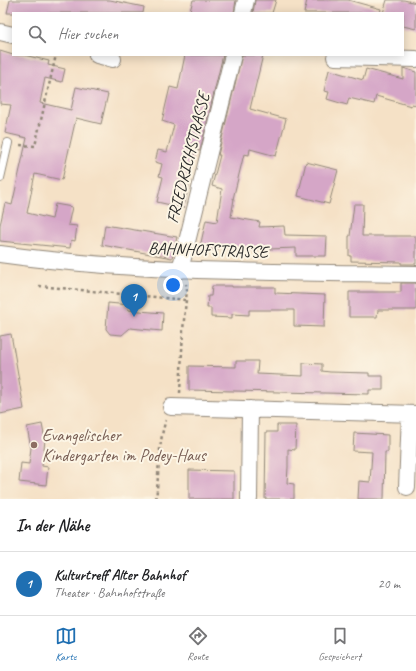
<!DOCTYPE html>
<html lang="de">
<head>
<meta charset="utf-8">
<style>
  body { margin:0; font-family:Caveat,sans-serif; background:#f6f6f6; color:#202124 }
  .you { position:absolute; left:173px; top:285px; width:14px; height:14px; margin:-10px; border:3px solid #fff; border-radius:50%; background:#1a73e8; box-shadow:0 0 0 6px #1a73e833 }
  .badge { display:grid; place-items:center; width:26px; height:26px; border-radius:50%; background:#1f6fb2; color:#fff; font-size:13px; font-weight:700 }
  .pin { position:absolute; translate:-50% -33px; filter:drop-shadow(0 1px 2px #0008) }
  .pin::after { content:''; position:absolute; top:21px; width:14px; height:12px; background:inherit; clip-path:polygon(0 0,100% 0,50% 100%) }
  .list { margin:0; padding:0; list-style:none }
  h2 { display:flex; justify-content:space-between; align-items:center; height:52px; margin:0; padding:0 16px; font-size:17px }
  h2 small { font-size:13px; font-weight:400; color:#757577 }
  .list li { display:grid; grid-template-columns:26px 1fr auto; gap:12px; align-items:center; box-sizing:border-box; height:64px; padding:0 16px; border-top:1px solid #e0e0e0 }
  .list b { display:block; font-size:15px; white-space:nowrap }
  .list p { margin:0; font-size:13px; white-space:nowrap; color:#757577 }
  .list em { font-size:13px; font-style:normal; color:#757577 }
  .icon { flex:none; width:22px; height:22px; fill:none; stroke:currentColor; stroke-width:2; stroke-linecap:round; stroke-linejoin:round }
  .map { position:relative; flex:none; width:416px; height:499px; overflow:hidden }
  .search { position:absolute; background:#fff; box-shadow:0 2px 10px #0003; left:12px; right:12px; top:12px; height:44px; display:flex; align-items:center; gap:10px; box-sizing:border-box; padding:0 14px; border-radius:0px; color:#757577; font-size:15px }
  .sheet { height:116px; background:#fff }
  nav { display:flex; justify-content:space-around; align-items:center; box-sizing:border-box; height:56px; border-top:1px solid #e0e0e0; background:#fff; font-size:11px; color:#757577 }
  nav a { display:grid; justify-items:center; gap:2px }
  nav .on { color:#1f6fb2 }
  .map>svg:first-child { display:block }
  .building { fill:#d5a6c7 }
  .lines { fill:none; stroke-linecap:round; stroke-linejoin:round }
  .service-casing { stroke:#908678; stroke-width:10 }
  .minor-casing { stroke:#908678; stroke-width:18 }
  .path { stroke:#908678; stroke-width:2.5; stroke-dasharray:3 3; stroke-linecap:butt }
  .service { stroke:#fff; stroke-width:8 }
  .minor { stroke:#fff; stroke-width:16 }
  .education-dot { fill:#8d6e63; stroke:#fcf5e5; stroke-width:1.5 }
  .labels { text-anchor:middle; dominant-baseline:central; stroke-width:4; stroke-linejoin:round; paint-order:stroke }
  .street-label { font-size:17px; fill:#2b2b2b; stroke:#fcf5e5 }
  .education-label { font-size:17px; fill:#785e54; stroke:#fcf5e5; text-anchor:start }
</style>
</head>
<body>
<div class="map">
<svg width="416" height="499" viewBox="0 0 416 499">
  <rect width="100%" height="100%" fill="#fcf5e5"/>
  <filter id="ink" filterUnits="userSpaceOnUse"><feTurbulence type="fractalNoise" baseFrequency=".025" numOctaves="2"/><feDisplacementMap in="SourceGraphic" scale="8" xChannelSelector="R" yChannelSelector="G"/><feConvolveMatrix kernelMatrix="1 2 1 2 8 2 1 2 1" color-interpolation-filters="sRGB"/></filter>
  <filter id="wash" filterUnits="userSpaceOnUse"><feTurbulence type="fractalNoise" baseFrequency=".012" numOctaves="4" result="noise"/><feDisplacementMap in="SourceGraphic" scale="16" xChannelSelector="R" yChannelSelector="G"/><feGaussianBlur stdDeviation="0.9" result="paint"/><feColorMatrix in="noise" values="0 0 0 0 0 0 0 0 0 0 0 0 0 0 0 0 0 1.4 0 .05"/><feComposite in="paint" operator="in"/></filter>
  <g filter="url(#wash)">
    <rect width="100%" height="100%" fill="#f5e1c6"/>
    <g id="blocks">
      <!-- building -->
      <path class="building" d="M10 0H110L144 7 143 13H7Z
        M193 0H236L234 13H198L190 11Z
        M255 0H276L272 13H253Z
        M307 0H348L381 9 380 13H304Z
        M387 0H404L416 3V29L403 26V13H383Z
        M0 51 13 55H24L49 61 48 65 65 69 62 82 45 78 40 103 71 110 76 87 108 94 101 124 76 118 62 180 35 174 27 213 52 219 55 204 72 207 68 225 77 226 75 241 71 240 70 248 0 241V225L5 203 12 205 27 138 5 133 11 105 0 104Z
        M185 55H223L200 151 195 150 188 182 189 183 184 208 157 202 163 177 159 176 162 164 155 162 158 150 167 152 174 125 162 121 170 87 178 89Z
        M242 55H263L250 109 286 119 276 156 250 149 249 155 244 154 233 199H234L231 217 260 222 259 227 284 226 285 235 327 236 326 256H296V248L243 250 219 245 218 251 200 247 206 220 217 222 222 189 212 186 220 155H218Z
        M403 68 416 72V105L412 104 411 106 376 96 374 104 349 98 347 105 327 99 329 92 324 91 329 70 363 80 366 69 403 79Z
        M306 162 338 170 329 204 298 196Z
        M354 204H363L362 236H416V264H401V262L351 261V256H349V236H350Z
        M105 225 177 237 172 258 102 245Z
        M401 283H416V310H378L377 317H349V292H401Z
        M212 286H232V287H275V293L325 295 324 327 294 326V310H249V315L232 314V318L211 317V308H207L208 296H211Z
        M108 303 129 305 128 310 163 313 162 331 130 328 122 335 110 334 106 329Z
        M11 334 24 409 0 414V336Z
        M236 361H258L257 374 303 376V363L322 364V371L330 372 369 373V376H383V390H369V394L189 390V366L236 367Z
        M42 424 45 440 42 466 48 467 46 485 19 482 21 463 29 464 31 448 27 427Z
        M277 425H296L295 450 288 449V467L287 483 294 484V499H265L266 432H277Z
        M354 433 388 435V452H385L384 499H358L359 481 370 482 372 452 353 451Z
        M189 470 234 471V499H189Z"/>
    </g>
  </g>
  <g filter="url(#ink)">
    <use href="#blocks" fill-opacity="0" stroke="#908678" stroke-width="1"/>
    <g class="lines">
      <defs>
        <path id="service" d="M0 178 8 143"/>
        <path id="minor" d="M243 13 246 0
          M0 32 13 35
          M97 55 113 59
          M335 57 416 59
          M0 254C138 273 277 272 416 274
          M180 270 233 55
          M171 407 416 414
          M407 487 410 414
          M249 499 250 409"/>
      </defs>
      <!-- service casing -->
      <use href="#service" class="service-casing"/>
      <!-- minor casing -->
      <use href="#minor" class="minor-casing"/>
      <!-- path -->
      <path class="path" d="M20 145 35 146 56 55
        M39 286 186 300
        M180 393 183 330 187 290 186 284
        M156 499C159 475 158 442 166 420"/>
      <!-- service -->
      <use href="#service" class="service"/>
      <!-- minor -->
      <use href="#minor" class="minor"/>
    </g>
  </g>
  <!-- markers -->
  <circle class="education-dot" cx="34" cy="445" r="4"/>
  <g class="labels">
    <!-- street labels -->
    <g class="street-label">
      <text transform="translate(188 158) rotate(-76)">FRIEDRICHSTRASSE</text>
      <text transform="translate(208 250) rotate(2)">BAHNHOFSTRASSE</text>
    </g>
    <!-- education labels -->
    <g class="education-label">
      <text x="42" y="435">Evangelischer<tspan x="42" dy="20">Kindergarten im Podey-Haus</tspan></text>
    </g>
  </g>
</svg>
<div class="you"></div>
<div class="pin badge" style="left:134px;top:317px">1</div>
<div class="search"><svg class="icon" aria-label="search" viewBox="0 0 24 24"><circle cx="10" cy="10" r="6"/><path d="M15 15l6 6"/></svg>Hier suchen</div>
</div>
<section class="sheet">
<h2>In der Nähe<small></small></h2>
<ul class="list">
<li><span class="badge">1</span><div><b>Kulturtreff Alter Bahnhof</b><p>Theater · Bahnhofstraße</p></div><em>20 m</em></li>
</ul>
</section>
<nav>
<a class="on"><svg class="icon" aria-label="map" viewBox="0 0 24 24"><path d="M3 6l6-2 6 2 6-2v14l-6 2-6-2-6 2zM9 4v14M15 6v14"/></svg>Karte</a>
<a><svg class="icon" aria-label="directions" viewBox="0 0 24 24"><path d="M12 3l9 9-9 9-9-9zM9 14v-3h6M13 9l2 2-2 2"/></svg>Route</a>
<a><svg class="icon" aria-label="saved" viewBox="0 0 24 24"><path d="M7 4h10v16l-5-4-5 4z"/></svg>Gespeichert</a>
</nav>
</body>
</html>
